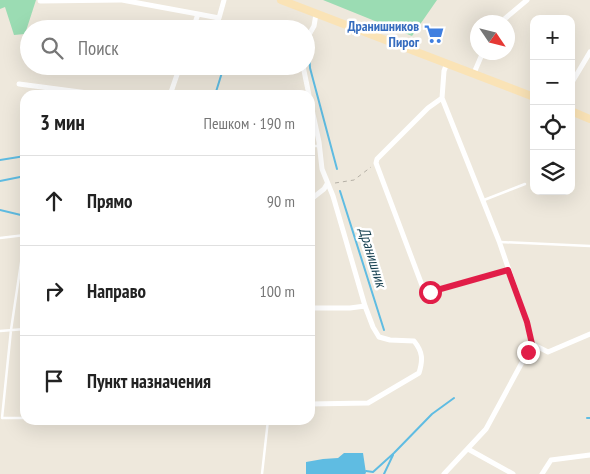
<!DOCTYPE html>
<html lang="ru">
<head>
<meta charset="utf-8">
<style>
  body { margin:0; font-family:"PT Sans Narrow",sans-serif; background:#f6f6f6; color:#222 }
  .controls { position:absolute; right:15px; top:15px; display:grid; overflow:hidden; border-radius:10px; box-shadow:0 5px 20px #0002 }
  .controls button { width:45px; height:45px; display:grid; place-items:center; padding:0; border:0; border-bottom:1px solid #e0e0e0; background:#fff; color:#222; font:25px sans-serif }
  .compass { position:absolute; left:470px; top:15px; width:45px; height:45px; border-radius:50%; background:#fff; box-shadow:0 5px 20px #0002; rotate:125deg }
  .stop { position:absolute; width:15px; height:15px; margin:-11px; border:4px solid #e11d48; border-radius:50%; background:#fff }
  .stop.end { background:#e11d48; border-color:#fff; box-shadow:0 1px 5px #0008 }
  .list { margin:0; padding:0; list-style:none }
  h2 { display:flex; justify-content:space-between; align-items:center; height:65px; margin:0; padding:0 20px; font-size:21px }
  h2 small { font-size:16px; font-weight:400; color:#767676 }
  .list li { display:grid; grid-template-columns:32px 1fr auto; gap:15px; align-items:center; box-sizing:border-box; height:90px; padding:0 20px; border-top:1px solid #e0e0e0 }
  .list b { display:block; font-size:19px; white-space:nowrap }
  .list em { font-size:16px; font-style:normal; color:#767676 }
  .icon { flex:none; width:28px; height:28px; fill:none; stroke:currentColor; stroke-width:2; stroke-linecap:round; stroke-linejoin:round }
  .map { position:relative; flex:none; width:590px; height:474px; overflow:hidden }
  .search { position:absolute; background:#fff; box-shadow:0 5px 20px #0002; left:20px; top:20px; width:295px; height:55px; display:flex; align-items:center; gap:12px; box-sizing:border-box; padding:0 18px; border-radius:28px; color:#767676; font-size:19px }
  .panel { position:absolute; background:#fff; box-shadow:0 5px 20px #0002; left:20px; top:90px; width:295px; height:335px; border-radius:15px }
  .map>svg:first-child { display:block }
  .green { fill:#9bdcb3 }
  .water { fill:#5fbce2 }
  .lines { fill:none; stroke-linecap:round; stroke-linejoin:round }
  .stream { stroke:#5fbce2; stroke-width:2 }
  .path { stroke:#b5b0a6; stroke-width:1; stroke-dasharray:4 4; stroke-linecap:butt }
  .lane { stroke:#fff; stroke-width:2.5 }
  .street { stroke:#fff; stroke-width:5 }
  .primary { stroke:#fae3b6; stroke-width:8 }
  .route { stroke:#e11d48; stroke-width:6 }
  .labels { text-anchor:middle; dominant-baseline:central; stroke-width:5; stroke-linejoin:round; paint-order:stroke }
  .shop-label { font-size:14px; font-weight:bold; fill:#366cbe; stroke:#fff; text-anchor:end }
  .water-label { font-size:15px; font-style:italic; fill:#153f4f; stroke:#fff }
</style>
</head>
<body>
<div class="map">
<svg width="590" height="474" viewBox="0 0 590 474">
  <rect width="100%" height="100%" fill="#eee8dc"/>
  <!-- green -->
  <path class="green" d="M0 0H36L25 34 14 35 5 7 0 9Z
    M323 0H437L412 36Z"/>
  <!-- water -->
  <path class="water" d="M344 453H363L366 473 365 474H306V462L323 459 338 458Z"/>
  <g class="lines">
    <!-- stream -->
    <path class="stream" d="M309 53 310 68 337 169
      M215 95 224 66
      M0 160 25 156
      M0 181 25 176
      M340 191 384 330
      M0 210 25 216
      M587 418H590
      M366 471 373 472 394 453 432 414 454 398
      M384 474 393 455"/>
    <!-- path -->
    <path class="path" d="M335 183 354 180 371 167"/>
    <!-- lane -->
    <path class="lane" d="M310 146H318
      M484 200 525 184
      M25 236 11 330 2 418H23L25 417
      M0 238 25 235
      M500 242 590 246
      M0 331 25 329
      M262 474 268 420"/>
    <!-- street -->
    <path class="street" d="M122 0 198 14
      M40 1 121 0
      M501 22 527 0
      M193 29 198 14 219 18 224 0
      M306 40 314 26 316 14
      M303 66 309 95
      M474 73 483 52
      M19 84 103 95
      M571 84 590 52
      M170 95 180 66
      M442 98 428 108 377 159 376 163 423 288 430 292 508 270
      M310 100 319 142 322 169 333 196 365 306 373 327 379 337 390 340 414 341C423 352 423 360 419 373L368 403 310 404
      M310 200 324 189 327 184
      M310 308H350L365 306
      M532 344 548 352 590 334
      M468 449 513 474
      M444 474 486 429 532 344 527 323 499 241 442 98 444 71 447 63
      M542 474 551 460 590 455"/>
    <!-- primary -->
    <path class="primary" d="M281 0 534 97
      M571 111 590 119"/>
  </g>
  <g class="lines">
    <!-- route -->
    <path class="route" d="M430 292 508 270 527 322 532 344 528 352"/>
  </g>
  <!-- icons -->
  <defs>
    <symbol id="supermarket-bare" viewBox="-9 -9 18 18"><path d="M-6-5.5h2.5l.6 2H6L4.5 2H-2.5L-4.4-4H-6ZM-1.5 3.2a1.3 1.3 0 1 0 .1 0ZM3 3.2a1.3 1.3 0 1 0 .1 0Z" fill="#3f7fe0" stroke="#fff" stroke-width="2.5" paint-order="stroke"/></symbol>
  </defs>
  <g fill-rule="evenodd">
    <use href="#supermarket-bare" x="420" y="20" width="28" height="28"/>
  </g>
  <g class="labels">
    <!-- shop labels -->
    <g class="shop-label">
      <text x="419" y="26">Дранишников<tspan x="419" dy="16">Пирог</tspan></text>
    </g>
    <!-- water labels -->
    <g class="water-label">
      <text transform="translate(373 257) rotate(73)">Дранишник</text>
    </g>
  </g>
</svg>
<div class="controls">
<button>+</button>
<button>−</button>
<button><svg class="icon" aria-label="locate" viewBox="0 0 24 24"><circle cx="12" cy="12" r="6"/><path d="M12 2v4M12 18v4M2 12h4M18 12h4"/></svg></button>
<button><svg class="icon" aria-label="layers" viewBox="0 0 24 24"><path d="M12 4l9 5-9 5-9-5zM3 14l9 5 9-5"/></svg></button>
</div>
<svg class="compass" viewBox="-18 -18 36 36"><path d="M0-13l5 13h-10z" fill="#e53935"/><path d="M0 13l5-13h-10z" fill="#767676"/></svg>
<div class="stop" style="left:430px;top:292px"></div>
<div class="stop end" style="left:528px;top:352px"></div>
<div class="search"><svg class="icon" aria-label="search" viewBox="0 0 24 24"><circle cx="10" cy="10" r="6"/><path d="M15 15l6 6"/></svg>Поиск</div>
<section class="panel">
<h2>3 мин<small>Пешком · 190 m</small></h2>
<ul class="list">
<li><svg class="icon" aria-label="ahead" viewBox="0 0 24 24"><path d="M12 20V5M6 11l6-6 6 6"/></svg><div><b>Прямо</b></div><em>90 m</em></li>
<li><svg class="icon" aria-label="right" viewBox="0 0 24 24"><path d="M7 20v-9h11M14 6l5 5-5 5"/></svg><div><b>Направо</b></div><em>100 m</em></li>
<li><svg class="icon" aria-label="arrive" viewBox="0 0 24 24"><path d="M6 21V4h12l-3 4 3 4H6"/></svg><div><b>Пункт назначения</b></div></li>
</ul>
</section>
</div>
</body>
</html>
